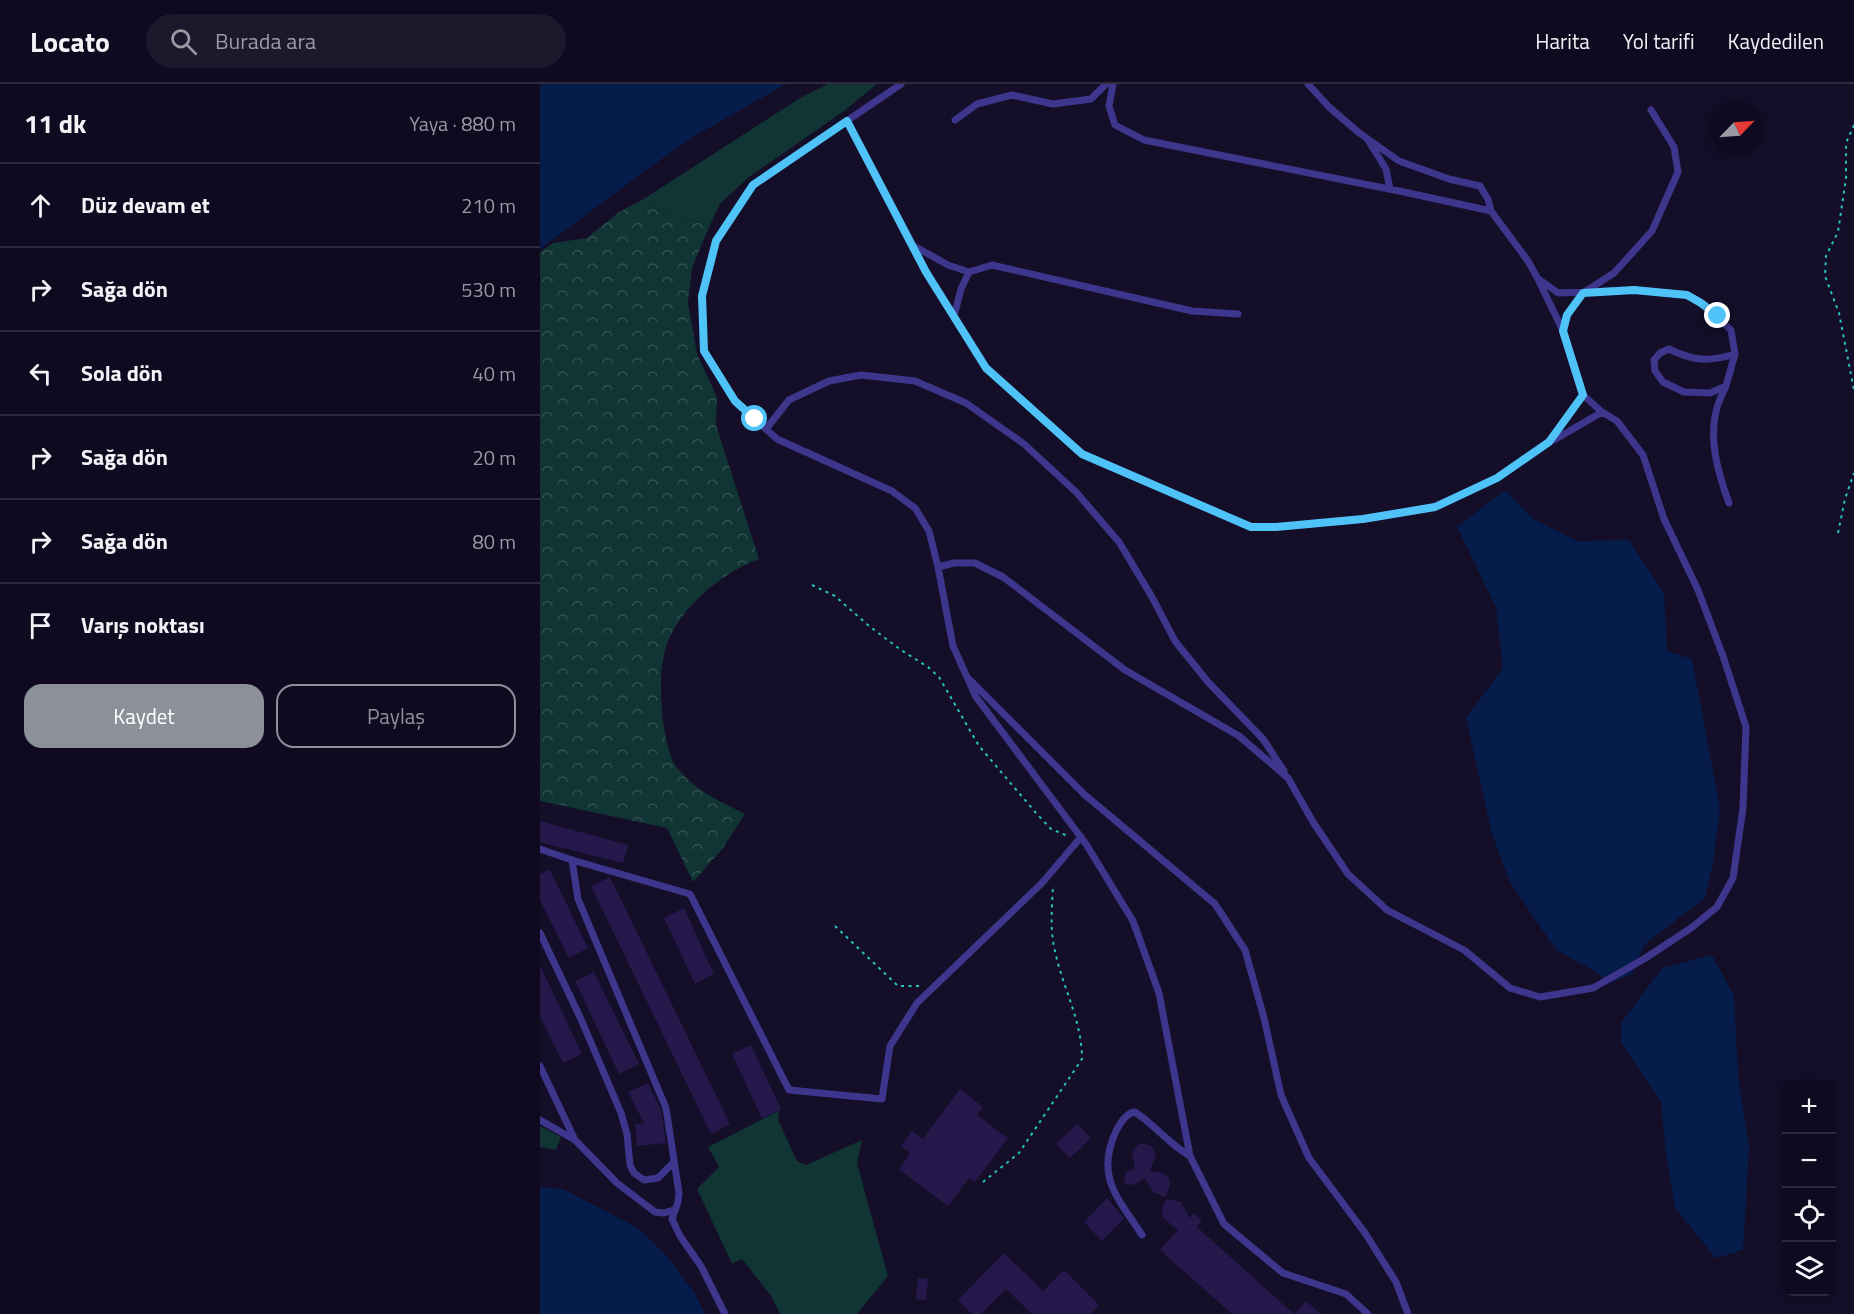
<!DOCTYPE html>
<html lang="tr">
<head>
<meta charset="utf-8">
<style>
  body { margin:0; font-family:"Titillium Web",sans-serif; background:#1d182c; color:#f1f3f6 }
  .controls { position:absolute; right:18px; bottom:18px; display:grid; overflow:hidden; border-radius:12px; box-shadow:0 3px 15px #0003 }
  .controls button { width:54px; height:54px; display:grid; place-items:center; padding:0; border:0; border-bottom:2px solid #2f2b3d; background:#0f0a1f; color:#f1f3f6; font:30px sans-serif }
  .compass { position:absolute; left:1170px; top:18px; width:54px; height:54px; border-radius:50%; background:#0f0a1f; box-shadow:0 3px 15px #0003; rotate:65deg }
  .stop { position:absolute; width:18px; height:18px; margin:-14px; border:4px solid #4fc3f7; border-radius:50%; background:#fff }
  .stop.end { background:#4fc3f7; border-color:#fff; box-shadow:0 2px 6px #0008 }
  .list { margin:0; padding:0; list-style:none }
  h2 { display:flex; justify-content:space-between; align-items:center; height:78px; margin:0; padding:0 24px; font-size:26px }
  h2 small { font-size:20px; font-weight:400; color:#9b9aa4 }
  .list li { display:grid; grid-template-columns:39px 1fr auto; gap:18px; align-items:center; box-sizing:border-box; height:84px; padding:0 24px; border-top:2px solid #2f2b3d }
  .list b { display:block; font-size:22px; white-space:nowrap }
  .list em { font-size:20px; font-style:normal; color:#9b9aa4 }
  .actions { display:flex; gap:12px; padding:18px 24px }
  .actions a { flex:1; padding:14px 0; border:2px solid #8c9099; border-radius:18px; text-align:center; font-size:21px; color:#8c9099 }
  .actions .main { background:#8c9099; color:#fff }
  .icon { flex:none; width:33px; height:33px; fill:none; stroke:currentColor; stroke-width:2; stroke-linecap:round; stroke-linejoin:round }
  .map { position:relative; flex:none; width:1314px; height:1230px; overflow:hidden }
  header { display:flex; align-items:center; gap:36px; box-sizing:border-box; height:84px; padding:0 30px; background:#0f0a1f; border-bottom:2px solid #2f2b3d }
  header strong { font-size:28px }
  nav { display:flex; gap:33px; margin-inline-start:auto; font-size:21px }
  .search { width:420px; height:54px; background:#1d182c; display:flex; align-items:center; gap:15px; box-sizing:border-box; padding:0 21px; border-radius:33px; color:#9b9aa4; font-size:22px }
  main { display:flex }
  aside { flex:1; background:#0f0a1f }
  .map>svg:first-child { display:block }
  .green { fill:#113434 }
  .forest { fill:url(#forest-crowns) }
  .water { fill:#061c4a }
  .building { fill:#25194c }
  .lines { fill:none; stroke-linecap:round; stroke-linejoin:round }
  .path { stroke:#27c3c0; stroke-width:2; stroke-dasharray:3 4.5; stroke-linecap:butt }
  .service { stroke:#3d368c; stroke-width:7 }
  .route { stroke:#4fc3f7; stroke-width:8 }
</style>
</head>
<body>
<header>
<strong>Locato</strong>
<div class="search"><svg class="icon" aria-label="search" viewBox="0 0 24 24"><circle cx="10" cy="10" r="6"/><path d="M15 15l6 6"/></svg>Burada ara</div>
<nav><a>Harita</a><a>Yol tarifi</a><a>Kaydedilen</a></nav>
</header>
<main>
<aside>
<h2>11 dk<small>Yaya · 880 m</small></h2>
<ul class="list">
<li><svg class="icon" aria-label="ahead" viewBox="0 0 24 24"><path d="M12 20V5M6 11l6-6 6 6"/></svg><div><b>Düz devam et</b></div><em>210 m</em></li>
<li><svg class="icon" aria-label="right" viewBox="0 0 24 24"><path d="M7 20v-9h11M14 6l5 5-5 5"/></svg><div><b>Sağa dön</b></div><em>530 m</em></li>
<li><svg class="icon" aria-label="left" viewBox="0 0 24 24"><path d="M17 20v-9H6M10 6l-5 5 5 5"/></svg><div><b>Sola dön</b></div><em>40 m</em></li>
<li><svg class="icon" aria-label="right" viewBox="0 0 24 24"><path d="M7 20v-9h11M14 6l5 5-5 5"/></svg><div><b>Sağa dön</b></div><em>20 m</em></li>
<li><svg class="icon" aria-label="right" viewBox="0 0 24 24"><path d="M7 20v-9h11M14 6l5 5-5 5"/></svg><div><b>Sağa dön</b></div><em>80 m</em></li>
<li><svg class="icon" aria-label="arrive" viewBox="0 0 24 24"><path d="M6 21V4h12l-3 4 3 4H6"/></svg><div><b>Varış noktası</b></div></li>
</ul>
<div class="actions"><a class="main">Kaydet</a><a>Paylaş</a></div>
</aside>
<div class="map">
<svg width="1314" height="1230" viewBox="0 0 1314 1230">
  <defs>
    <pattern id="forest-crowns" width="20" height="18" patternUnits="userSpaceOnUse" patternTransform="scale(1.5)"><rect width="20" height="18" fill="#113434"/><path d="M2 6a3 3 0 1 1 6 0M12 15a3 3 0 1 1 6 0" fill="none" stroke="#335152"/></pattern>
  </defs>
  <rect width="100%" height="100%" fill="#140e29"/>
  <!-- green -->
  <path class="green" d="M288 0H337L304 27 209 93 180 120 170 141 124 129 102 116 260 14Z
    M239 1027 238 1036 257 1077 266 1081 322 1056 317 1079 348 1192 317 1230H240L231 1212 202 1175 192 1180 157 1105 179 1083 168 1063Z
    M0 1042 21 1053 16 1066 0 1063Z"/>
  <!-- forest -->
  <path class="forest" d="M102 116 124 129 170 141 152 184 148 219 157 270 177 313 176 341 219 475C182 489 141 522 127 560 119 582 121 606 122 628 123 641 128 670 135 681 156 708 176 715 205 730L183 764 153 798 127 744 0 717V168L13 159 47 154 79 128Z"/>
  <!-- water -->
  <path class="water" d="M0 0H246L153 53 109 84 0 165Z
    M965 406 995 436 1037 457 1089 456 1124 509 1127 567 1152 575 1180 724 1173 780 1165 814 1105 860 1092 890 1070 899 1051 885 1016 866 970 798 952 750 926 634 963 584 956 523 917 443Z
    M1172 871 1194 912 1198 990 1209 1064 1203 1166 1176 1174 1135 1124 1126 1070 1121 1018 1081 958V939L1122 884Z
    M0 1103 23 1105 98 1144 126 1171 154 1208 165 1230H0Z"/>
  <!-- building -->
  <path class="building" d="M0 737 88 761 83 779 0 758Z
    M10 786 48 864 29 874 0 816V790Z
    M70 793 190 1040 171 1050 51 802Z
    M144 824 174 890 155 900 124 834Z
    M0 881 42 970 23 979 0 932Z
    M54 888 99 980 79 990 35 897Z
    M211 961 241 1025 222 1035 192 970Z
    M108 999 121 1026 126 1059 97 1062 95 1040 104 1039 88 1008Z
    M420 1005 443 1023 437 1031 468 1054 435 1098 429 1094 408 1122 359 1085 370 1069 361 1062 372 1047 383 1055Z
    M537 1040 551 1054 530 1074 516 1060Z
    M602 1059 611 1062 616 1070 610 1087 623 1089 629 1094 630 1102 625 1113 613 1108 605 1094 593 1101 586 1100 584 1097 586 1088 595 1084 592 1068 598 1061Z
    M567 1114 584 1134 562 1157 544 1138Z
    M627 1115 641 1118 650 1134 654 1129 662 1137 657 1143 754 1230 766 1217 781 1230H692L620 1166 638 1146 623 1134 622 1124Z
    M464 1169 503 1207 524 1186 559 1221 550 1230H492L466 1205 441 1230H432L418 1216Z
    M378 1194 388 1195 386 1216 376 1215Z"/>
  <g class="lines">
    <!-- path -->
    <path class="path" d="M1314 41 1306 59V94L1298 148 1286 172 1285 192 1299 229 1314 306
      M1298 449 1305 415 1314 389
      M272 501 295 512 329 542 361 566 388 583 399 593 439 662 496 729 511 745 528 752
      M295 842 358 902H382
      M443 1098 479 1069 542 975C542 935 521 901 514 862 510 844 512 821 513 802"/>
    <!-- service -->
    <path class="service" d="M361 0 213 101 176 157 162 212 164 267 195 317 237 355 352 407 375 424 389 447 398 483 413 562 436 613 546 760 593 837 619 909 650 1072 684 1140 743 1189 806 1210 828 1230
      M573 0 569 22 575 41 604 56 864 108 951 127
      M415 36 437 20 472 11 513 20 551 15 566 0
      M307 37 386 188 446 284 542 370 711 443H737L823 435 895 423 957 394 1009 358 1043 311
      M828 56 846 85 850 105
      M372 161 408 181 429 188
      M1000 196 1018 209 1094 206 1147 211 1161 219 1191 246 1195 270 1186 302 1170 309 1144 308 1123 298 1115 287 1114 276 1120 269 1129 265C1153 277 1169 278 1195 270
      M414 232 421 205 429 188 452 181 652 227 698 230
      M1023 247 1027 231 1043 209 1074 189 1112 147 1138 88 1134 63 1111 26
      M1186 302C1183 309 1179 316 1177 324 1168 355 1178 389 1189 419
      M226 345 249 316 289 297 321 291 375 297 426 319 484 360 536 408 579 458 612 513 635 557 668 598 723 655 744 687
      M1014 356 1062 328
      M398 483 414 479H435L463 493 585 586 699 652 748 694 773 738 808 790 847 826 924 866 970 904 1000 913 1053 904 1104 875 1151 844 1177 823 1193 794 1203 724 1206 643 1183 572 1158 506 1124 435 1103 371 1077 337 1062 328 1043 311 1023 247 998 195 988 177 951 127 948 115 940 102 909 95 859 77 818 48 789 23 768 0
      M430 596 545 711 675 820 705 866 724 934 741 1011 769 1074 825 1149 856 1198 868 1230
      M0 765 32 776 150 810 249 1006 342 1015 350 962 377 919 502 799 541 753
      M32 776 38 815 126 1024 139 1109 138 1118 132 1135 140 1152 161 1182 185 1230
      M0 849 40 933 81 1029 87 1050 90 1081 94 1089 104 1096 118 1094 134 1078
      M0 982 35 1056
      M0 1036 35 1056 77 1099 115 1128 124 1129 134 1126
      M602 1151C578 1114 555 1093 576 1047 580 1039 586 1029 595 1028 615 1041 629 1060 650 1072"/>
  </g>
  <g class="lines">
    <!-- route -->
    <path class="route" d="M215 335 195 317 164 267 162 212 176 157 213 101 307 37 386 188 446 284 542 370 711 443H736L823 435 895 423 957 394 1009 358 1043 311 1023 247 1027 231 1043 209 1094 206 1147 211 1161 219 1178 232"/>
  </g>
</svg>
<div class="controls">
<button>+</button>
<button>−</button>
<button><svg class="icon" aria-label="locate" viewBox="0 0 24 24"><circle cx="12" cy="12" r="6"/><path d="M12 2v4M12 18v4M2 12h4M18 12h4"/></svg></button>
<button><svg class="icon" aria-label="layers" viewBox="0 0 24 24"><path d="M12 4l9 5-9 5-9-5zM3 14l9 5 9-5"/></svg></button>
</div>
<svg class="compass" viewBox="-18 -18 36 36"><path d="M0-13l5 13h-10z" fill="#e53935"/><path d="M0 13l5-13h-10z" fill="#9b9aa4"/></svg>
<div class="stop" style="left:215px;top:335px"></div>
<div class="stop end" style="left:1178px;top:232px"></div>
</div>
</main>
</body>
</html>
